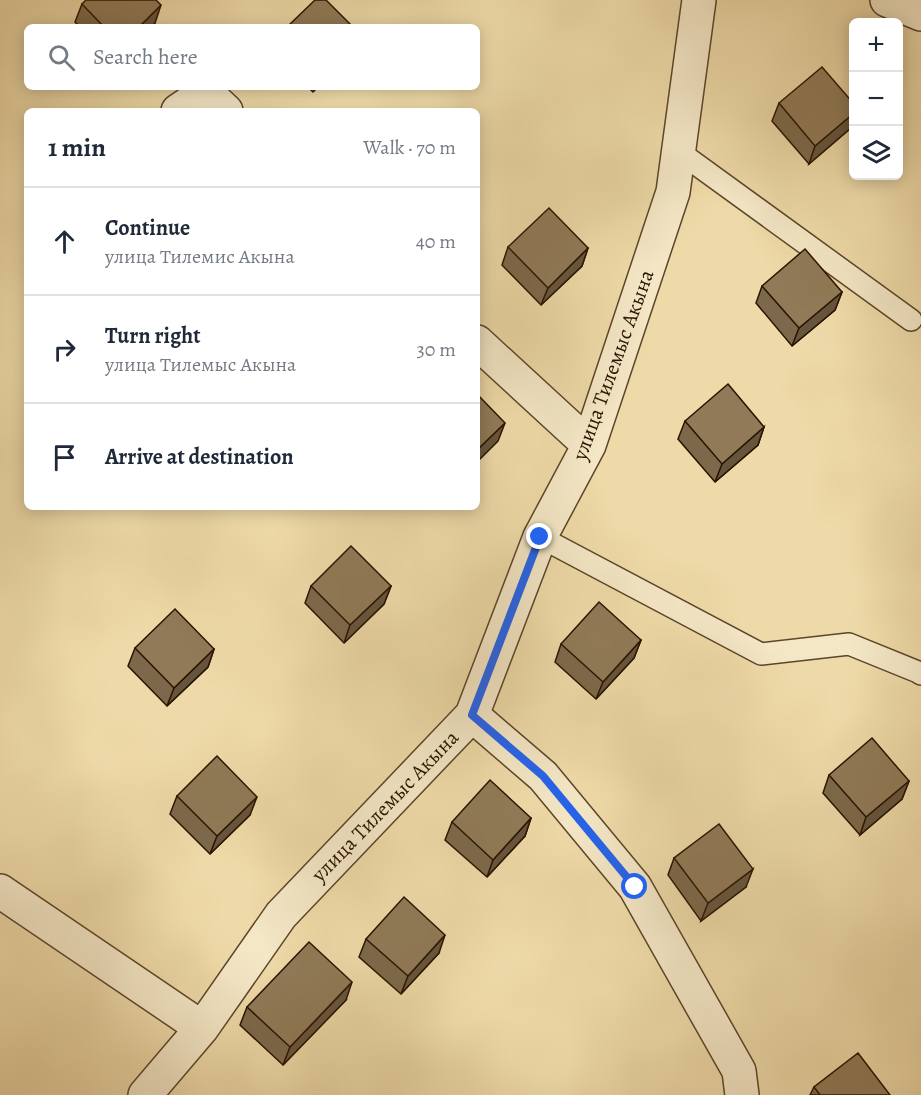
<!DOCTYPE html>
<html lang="en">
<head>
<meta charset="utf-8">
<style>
  body { margin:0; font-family:Alegreya,serif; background:#f6f6f7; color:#1f2937 }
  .controls { position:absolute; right:18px; top:18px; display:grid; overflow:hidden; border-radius:9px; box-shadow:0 3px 15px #0003 }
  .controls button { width:54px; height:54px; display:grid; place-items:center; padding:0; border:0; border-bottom:2px solid #e0e1e3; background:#fff; color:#1f2937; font:30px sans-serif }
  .stop { position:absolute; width:18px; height:18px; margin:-14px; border:4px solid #2563eb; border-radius:50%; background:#fff }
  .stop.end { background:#2563eb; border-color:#fff; box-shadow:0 2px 6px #0008 }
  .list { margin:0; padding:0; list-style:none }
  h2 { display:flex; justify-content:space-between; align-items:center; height:78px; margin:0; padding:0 24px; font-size:26px }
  h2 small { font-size:20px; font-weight:400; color:#747a83 }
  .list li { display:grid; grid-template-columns:39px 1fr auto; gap:18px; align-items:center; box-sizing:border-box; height:108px; padding:0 24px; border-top:2px solid #e0e1e3 }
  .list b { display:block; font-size:22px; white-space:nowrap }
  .list p { margin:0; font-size:20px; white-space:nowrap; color:#747a83 }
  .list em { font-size:20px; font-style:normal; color:#747a83 }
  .icon { flex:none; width:33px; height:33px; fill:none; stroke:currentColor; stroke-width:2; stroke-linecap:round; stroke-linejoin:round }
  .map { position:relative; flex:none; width:921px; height:1095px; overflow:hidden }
  .search { position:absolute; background:#fff; box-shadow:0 3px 15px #0003; left:24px; top:24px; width:456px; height:66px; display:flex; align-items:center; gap:15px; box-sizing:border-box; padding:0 21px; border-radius:9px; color:#747a83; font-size:22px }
  .panel { position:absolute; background:#fff; box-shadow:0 3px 15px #0003; left:24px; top:108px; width:456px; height:402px; border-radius:9px }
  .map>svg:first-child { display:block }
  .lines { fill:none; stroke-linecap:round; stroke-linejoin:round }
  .service-casing { stroke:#5c452a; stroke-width:24 }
  .minor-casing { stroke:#5c452a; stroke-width:36 }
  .service { stroke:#f4e7c6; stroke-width:21 }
  .minor { stroke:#f4e7c6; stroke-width:33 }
  .wall { fill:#7c694b; stroke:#2b1300; stroke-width:1.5 }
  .shaded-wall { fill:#65553d; stroke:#2b1300; stroke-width:1.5 }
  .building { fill:#907a57; stroke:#2b1300; stroke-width:1.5 }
  .route { stroke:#2563eb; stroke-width:8 }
  .labels { text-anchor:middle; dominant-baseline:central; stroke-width:4.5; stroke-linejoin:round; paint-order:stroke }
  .street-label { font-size:21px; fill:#2b1300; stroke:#f4e7c6 }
</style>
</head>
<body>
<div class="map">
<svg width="921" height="1095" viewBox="0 0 921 1095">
  <rect width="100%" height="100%" fill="#eedaa8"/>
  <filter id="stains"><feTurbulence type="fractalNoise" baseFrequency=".00333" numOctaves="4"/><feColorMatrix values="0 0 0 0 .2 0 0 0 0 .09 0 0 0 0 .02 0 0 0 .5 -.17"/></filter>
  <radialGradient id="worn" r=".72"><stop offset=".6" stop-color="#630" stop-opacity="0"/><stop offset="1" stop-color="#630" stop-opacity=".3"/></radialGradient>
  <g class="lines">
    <defs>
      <path id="service" d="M678 151 911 320
        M540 537 761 654 849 644 918 672 921 674"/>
      <path id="minor" d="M887 0 921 14
        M178 111 206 92 226 111
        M477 342 589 445
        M472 715 543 776 635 887 739 1071 742 1095
        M0 891 202 1028
        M145 1095 202 1028 281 915 472 715 540 537 589 445 673 192 699 0"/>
    </defs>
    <!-- service casing -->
    <use href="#service" class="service-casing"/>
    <!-- minor casing -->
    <use href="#minor" class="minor-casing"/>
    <!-- service -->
    <use href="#service" class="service"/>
    <!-- minor -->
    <use href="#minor" class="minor"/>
  </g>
  <!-- wall -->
  <path class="wall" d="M82 4 155 23 151 27H80L75 22Z
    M308 87H318L313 92Z
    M779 103 854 104V122L852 127 809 164 772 121Z
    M508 247 588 248 582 266 541 305 502 265Z
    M762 286 842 292 835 310 792 346 756 303Z
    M685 421 764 427 758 445 715 482 678 439Z
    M311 586H391L384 604 344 643 305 603Z
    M641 640 634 658 596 699 555 662 561 644Z
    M135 648 214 649 208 667 167 706 128 666Z
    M829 775 909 781 902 799 860 835 823 793Z
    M177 796 250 815 210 854 170 814Z
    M531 818 525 836 487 877 445 840 452 822Z
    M674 858 746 887 701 921 668 875Z
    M366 939 439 953 401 994 359 957Z
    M346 1000 283 1065 240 1025 247 1007Z
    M814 1087 890 1095H810Z"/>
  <!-- shaded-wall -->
  <path class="shaded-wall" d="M161 5 155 23 151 27H139Z
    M854 113V122L852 127 809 164 815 146Z
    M588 248 582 266 541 305 548 288Z
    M842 292 835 310 792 346 799 328Z
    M505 423 498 441 477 462V450Z
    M764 427 758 445 715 482 722 464Z
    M391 586 384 604 344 643 350 625Z
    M641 640 634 658 596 699 603 682Z
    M214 649 208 667 167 706 174 688Z
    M909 781 902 799 860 835 866 817Z
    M257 797 250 815 210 854 217 836Z
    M531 818 525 836 487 877 493 860Z
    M753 869 746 887 701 921 708 903Z
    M445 935 439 953 401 994 408 976Z
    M352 982 346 1000 283 1065 290 1047Z"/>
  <!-- building -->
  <path class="building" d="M86 0H156L161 5 139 27H104L82 4Z
    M315 0H326L353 27H287Z
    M822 67 854 104V113L815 146 779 103Z
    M549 208 588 248 548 288 508 247Z
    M805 249 842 292 799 328 762 286Z
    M728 384 764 427 722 464 685 421Z
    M477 394 505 423 477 450Z
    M351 546 391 586 350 625 311 586Z
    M599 602 641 640 603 682 561 644Z
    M175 609 214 649 174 688 135 648Z
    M872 738 909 781 866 817 829 775Z
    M217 756 257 797 217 836 177 796Z
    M490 780 531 818 493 860 452 822Z
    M719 824 753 869 708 903 674 858Z
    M404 897 445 935 408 976 366 939Z
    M309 942 352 982 290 1047 247 1007Z
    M858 1053 890 1095H820L814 1087Z"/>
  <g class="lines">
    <!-- route -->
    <path class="route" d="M540 537 472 715 543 776 635 887"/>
  </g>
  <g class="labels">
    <!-- street labels -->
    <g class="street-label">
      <text transform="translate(613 365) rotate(-70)">улица Тилемыс Акына</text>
      <text transform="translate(385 806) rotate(-46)">улица Тилемыс Акына</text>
    </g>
  </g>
  <rect width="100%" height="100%" filter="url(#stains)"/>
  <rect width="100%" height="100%" fill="url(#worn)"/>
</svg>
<div class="controls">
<button>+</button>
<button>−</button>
<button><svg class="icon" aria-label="layers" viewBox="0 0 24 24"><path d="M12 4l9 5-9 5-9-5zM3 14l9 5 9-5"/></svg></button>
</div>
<div class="stop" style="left:635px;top:887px"></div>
<div class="stop end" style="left:540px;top:537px"></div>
<div class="search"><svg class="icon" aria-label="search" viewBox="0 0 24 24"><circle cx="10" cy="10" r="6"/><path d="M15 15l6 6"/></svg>Search here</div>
<section class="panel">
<h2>1 min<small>Walk · 70 m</small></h2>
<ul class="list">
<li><svg class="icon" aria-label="ahead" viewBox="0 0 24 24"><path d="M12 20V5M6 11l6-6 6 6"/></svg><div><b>Continue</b><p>улица Тилемис Акына</p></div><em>40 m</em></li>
<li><svg class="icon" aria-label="right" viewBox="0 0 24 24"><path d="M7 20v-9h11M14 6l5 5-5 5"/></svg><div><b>Turn right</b><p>улица Тилемыс Акына</p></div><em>30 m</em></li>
<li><svg class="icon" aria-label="arrive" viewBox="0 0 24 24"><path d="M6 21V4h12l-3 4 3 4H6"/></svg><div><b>Arrive at destination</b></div></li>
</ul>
</section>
</div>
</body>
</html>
